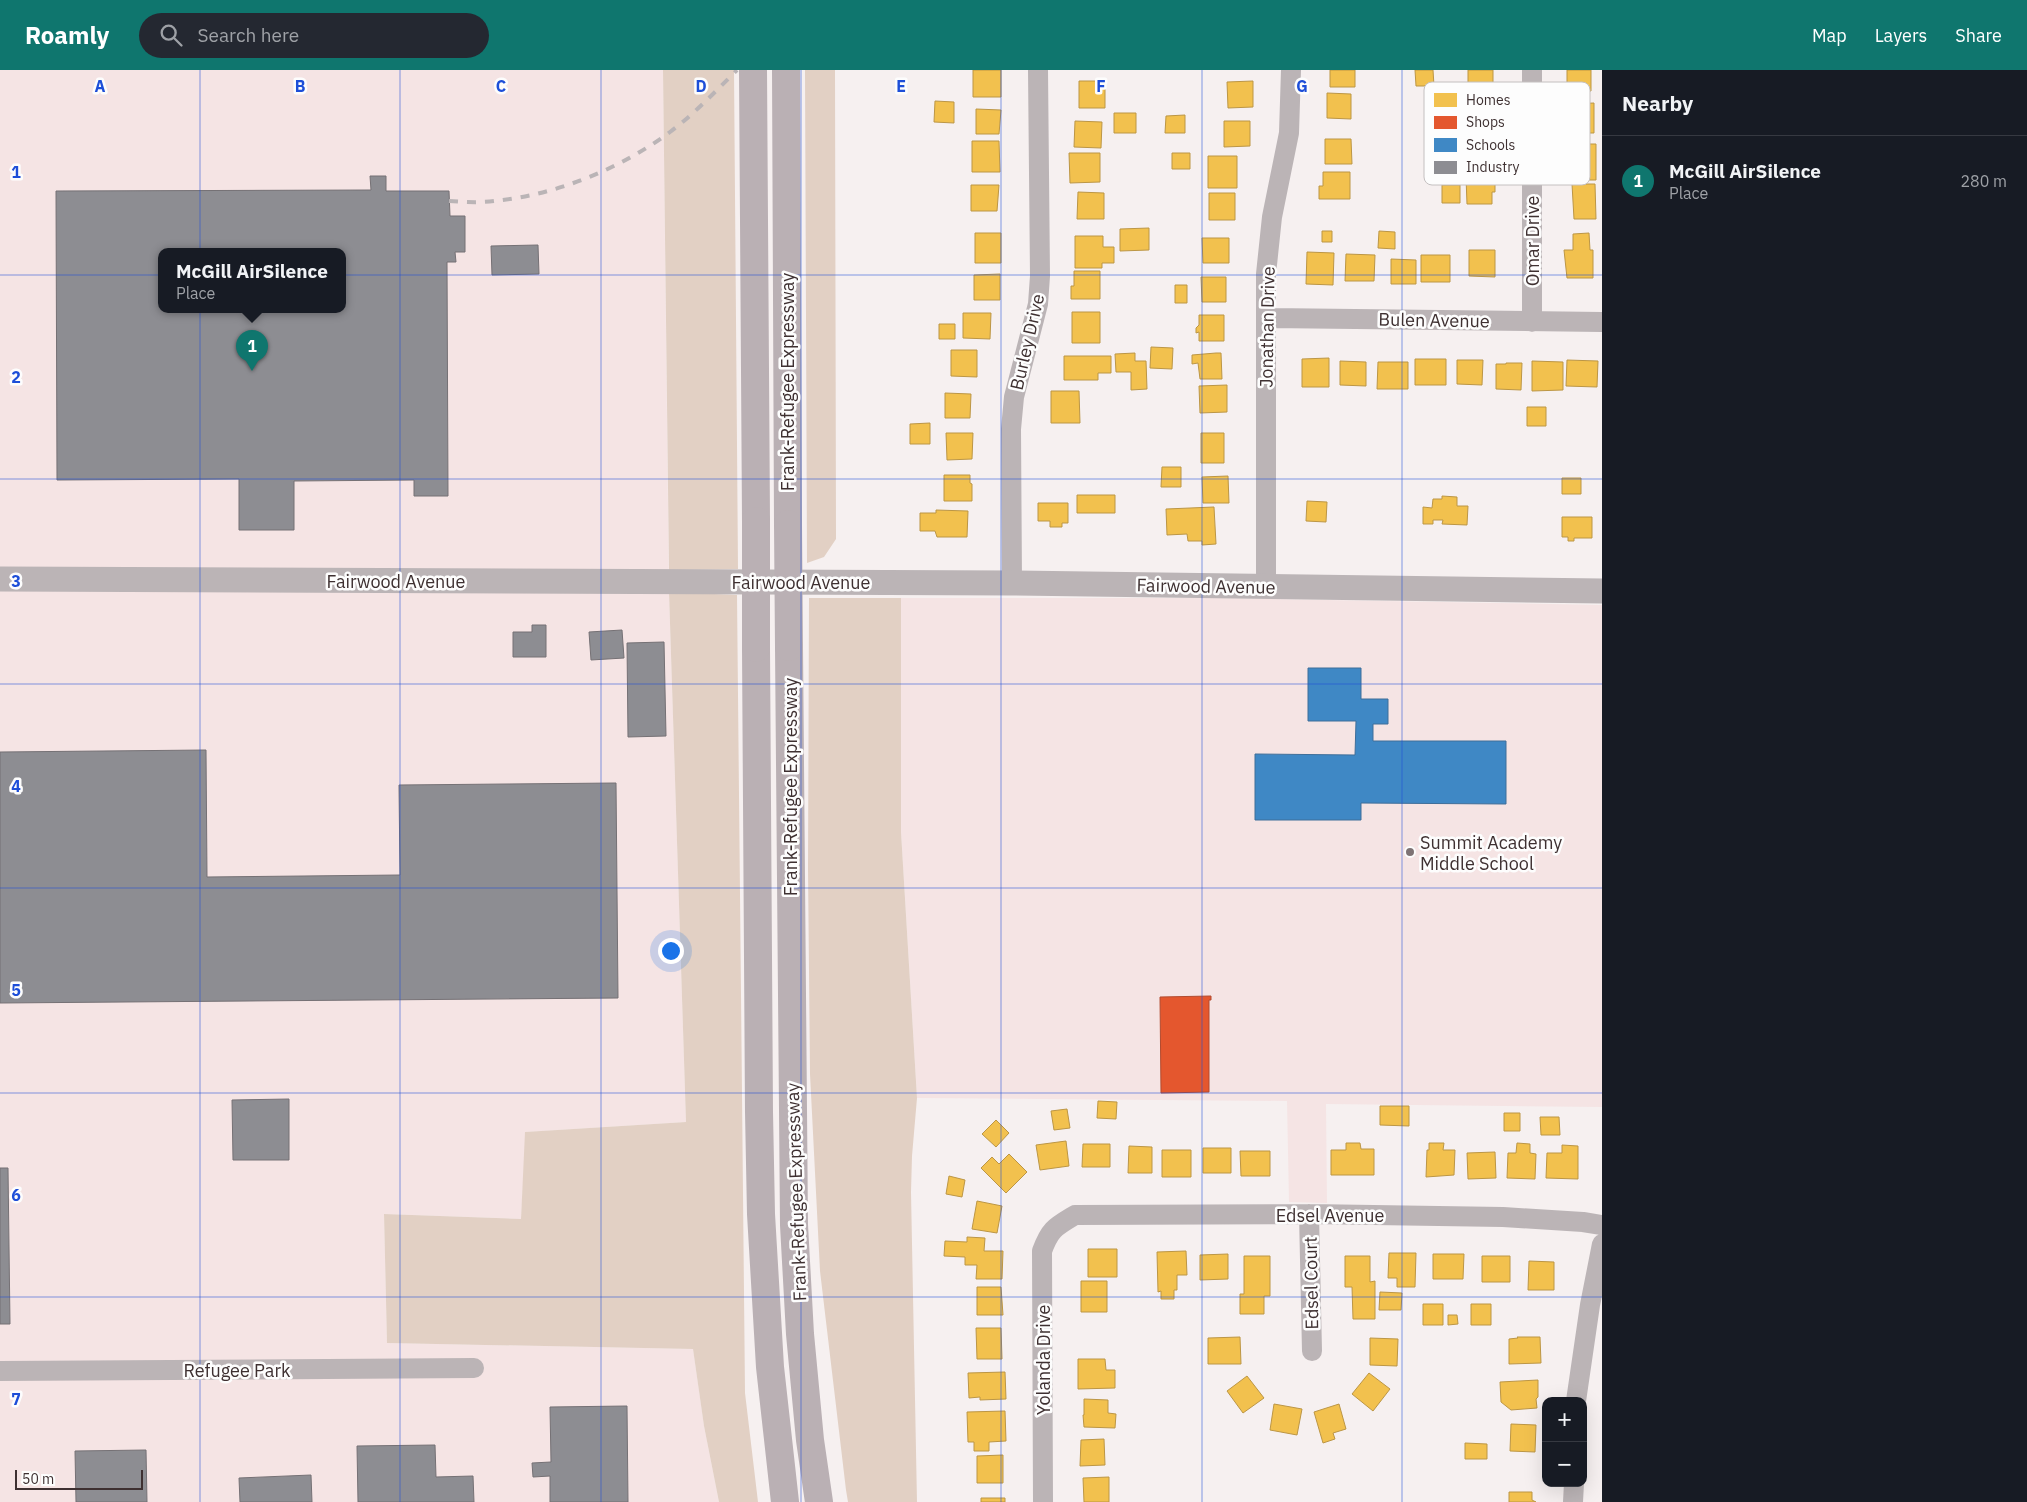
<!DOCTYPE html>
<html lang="en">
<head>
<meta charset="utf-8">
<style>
  body { margin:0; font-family:"IBM Plex Sans",sans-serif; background:#242831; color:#f1f3f6 }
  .controls { position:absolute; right:15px; bottom:15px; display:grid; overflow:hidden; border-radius:10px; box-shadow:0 5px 20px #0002 }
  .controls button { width:45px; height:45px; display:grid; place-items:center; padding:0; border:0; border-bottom:1px solid #363941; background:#171b24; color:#f1f3f6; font:25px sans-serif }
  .scale { position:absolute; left:15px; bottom:12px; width:128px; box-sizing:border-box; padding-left:5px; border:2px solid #3e3031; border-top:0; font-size:14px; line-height:18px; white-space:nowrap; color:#3e3031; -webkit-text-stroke:4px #fdfdfd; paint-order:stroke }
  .you { position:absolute; left:670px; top:880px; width:18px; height:18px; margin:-12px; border:4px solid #fff; border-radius:50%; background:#1a73e8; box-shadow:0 0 0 8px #1a73e833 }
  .badge { display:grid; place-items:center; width:32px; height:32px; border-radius:50%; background:#0f766e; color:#fff; font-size:16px; font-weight:700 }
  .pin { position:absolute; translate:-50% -41px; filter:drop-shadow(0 1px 2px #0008) }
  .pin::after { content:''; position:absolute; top:26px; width:18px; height:15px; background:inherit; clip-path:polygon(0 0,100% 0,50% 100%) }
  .popup { position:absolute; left:158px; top:178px; width:188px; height:65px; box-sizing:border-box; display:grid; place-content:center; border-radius:10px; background:#171b24; filter:drop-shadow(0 1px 4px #0005); font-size:16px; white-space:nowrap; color:#9ea1a6 }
  .popup b { font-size:19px; color:#f1f3f6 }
  .popup::after { content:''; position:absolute; left:50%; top:100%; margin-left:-10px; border:10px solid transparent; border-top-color:#171b24 }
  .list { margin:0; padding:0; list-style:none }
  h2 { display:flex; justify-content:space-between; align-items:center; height:65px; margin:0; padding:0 20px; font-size:21px }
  h2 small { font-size:16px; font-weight:400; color:#9ea1a6 }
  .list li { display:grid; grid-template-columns:32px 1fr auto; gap:15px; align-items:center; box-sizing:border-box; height:90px; padding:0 20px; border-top:1px solid #363941 }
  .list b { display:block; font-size:19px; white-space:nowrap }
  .list p { margin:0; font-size:16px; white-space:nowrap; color:#9ea1a6 }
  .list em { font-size:16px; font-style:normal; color:#9ea1a6 }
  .icon { flex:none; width:28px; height:28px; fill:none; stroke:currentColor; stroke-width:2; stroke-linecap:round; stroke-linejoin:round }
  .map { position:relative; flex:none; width:1602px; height:1432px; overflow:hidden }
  header { display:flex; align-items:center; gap:30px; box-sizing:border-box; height:70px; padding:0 25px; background:#0f766e; color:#fff }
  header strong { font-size:24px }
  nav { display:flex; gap:28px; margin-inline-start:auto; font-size:18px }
  .search { width:350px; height:45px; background:#242831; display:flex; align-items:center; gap:12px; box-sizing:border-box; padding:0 18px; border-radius:28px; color:#9ea1a6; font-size:19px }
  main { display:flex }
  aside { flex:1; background:#171b24 }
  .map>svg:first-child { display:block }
  .built { fill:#f5e4e4; fill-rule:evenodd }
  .green { fill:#e2d0c4 }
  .homes { fill:#f2c14e; stroke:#bc9645 }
  .shops { fill:#e4572e; stroke:#b24b2f }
  .schools { fill:#3f88c5; stroke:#3f6e99 }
  .industry { fill:#8d8d92; stroke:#757175; fill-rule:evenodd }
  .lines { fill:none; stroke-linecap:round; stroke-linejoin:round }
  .minor { stroke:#bbb4b6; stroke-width:20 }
  .tertiary { stroke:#bbb4b6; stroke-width:25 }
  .motorway { stroke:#bab0b4; stroke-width:28 }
  .rail { stroke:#bab4b6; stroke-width:4; stroke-dasharray:9 9; stroke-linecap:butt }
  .motorway-bridge { stroke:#bab0b4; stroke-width:28 }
  .grid { fill:none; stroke:#1d4ed8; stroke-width:1; stroke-opacity:0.55 }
  .poi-dot { fill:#7e7374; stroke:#fdfdfd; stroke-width:2 }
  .labels { text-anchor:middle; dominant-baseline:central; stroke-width:5; stroke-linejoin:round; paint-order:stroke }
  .street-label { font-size:18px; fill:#3e3031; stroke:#fdfdfd }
  .poi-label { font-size:18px; fill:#3e3031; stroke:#fdfdfd; text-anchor:start }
  .key { fill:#fdfdfd; stroke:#c4c0c0; stroke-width:1 }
  .key-label { font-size:14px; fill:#3e3031 }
  .grid-label { font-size:16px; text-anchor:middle; font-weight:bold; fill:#1d4ed8; stroke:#fdfdfd; stroke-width:5; stroke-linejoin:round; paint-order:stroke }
</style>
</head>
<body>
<header>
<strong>Roamly</strong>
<div class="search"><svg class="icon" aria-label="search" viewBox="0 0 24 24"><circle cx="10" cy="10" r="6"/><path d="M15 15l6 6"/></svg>Search here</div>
<nav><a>Map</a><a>Layers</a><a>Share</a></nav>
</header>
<main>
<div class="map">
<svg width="1602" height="1432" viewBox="0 0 1602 1432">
  <rect width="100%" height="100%" fill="#f6f0f0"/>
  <!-- built -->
  <path class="built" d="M0 0H663L669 522 686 1052 526 1062 521 1149 384 1144 387 1273 693 1279 704 1356 719 1432H0ZM162 182H342V240H162Z
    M901 528H1219L1602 535V1037L1326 1034 1327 1133 1289 1132 1287 1031 917 1028 901 762Z"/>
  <!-- green -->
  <path class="green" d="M663 0H734L738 499 669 500Z
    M805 0H835L836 469 824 487 807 493Z
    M669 522 737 525 745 1323 758 1432H719L704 1356 693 1279 387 1273 384 1144 521 1149 525 1062 686 1052Z
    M809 528H901V762L917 1028 912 1086 911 1122 917 1432H848L846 1420 820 1201 810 1004 808 798Z"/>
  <!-- homes -->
  <path class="homes" d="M973 0H1001V27H973Z
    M1330 0H1355V17H1330Z
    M1415 0H1433L1434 16H1416Z
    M1468 0H1493V13H1468Z
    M1567 0H1591V21H1567Z
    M1079 11H1105V38H1079Z
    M1253 11V37L1228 38 1227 12Z
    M1327 23 1351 24V49L1327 48Z
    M1491 30V56H1467V31Z
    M935 31 954 32V53L934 52Z
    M1594 33V63H1569L1568 34Z
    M976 39 1001 40 999 64H976Z
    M1114 43H1136V63H1114Z
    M1185 45V63H1165L1166 46Z
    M1075 51 1102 52 1101 78 1074 77Z
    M1224 51H1250V76L1224 77Z
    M1471 60H1487V68L1497 69V96H1466L1467 69H1471Z
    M1325 69H1351L1352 94H1325Z
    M972 71H999L1000 102H972Z
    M1571 74H1596V110H1574V99H1571Z
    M1069 83H1100V112L1070 113Z
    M1172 83H1190V99H1172Z
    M1208 86H1237V118H1208Z
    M1323 102H1350V129H1319V116H1323Z
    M1466 107H1495V122H1492V134H1467Z
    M1572 114H1595L1596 149H1574Z
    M971 115H999L997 141H971Z
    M1442 115H1460V133H1442Z
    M1078 122 1104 123V149H1077Z
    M1209 123H1235V150H1209Z
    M1149 158V180L1120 181V159Z
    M1322 161H1332V172H1322Z
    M1379 161 1395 162V179L1378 178Z
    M975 163H1001V193H975Z
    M1589 163 1590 180H1593V208H1567L1564 180H1573V164Z
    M1075 166H1103V177H1114V193H1102V198H1075Z
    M1202 168H1229V193H1203Z
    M1469 180H1495V207L1469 206Z
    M1307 182 1334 183 1333 215 1306 214Z
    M1346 184 1375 185 1374 211H1345Z
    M1421 185H1450V212H1421Z
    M1391 189 1416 190V214H1391Z
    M1074 201H1100V229H1071V216H1074Z
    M1000 204V230H974V205Z
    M1201 207H1226V232H1202Z
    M1175 215H1187V233H1175Z
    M1072 242H1100V273H1072Z
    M963 243H991L990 269 963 268Z
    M1199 245H1224V271H1199V262L1196 263V258L1199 255Z
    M939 254H955V269H939Z
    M1151 277 1173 278 1172 299 1150 298Z
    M951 280H977V307L951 306Z
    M1135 283V291H1146L1147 319 1131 320V302H1116L1115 284Z
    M1216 283H1221L1222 309H1200L1198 293 1192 294V285Z
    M1064 286H1111V303H1098V310H1064Z
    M1329 288V317H1302V289Z
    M1415 289H1446V315H1415Z
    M1457 290H1483L1482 315 1457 314Z
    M1567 290 1598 291 1597 317 1566 316Z
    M1340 291 1366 292V316L1340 315Z
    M1532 291 1563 292V320L1532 321Z
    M1378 292H1408V319H1377Z
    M1506 293H1522L1521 320 1496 319V294H1506Z
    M1227 315V342L1200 343 1199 316Z
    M1051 321H1079L1080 353H1051Z
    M945 323 971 324 970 348H945Z
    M1527 337H1546V356H1527Z
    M930 353V374H910V354Z
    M946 363H973L972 389 947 390Z
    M1201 363H1224V393H1201Z
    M1162 397H1181V417H1161Z
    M944 405H970V413L972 414V431H944Z
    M1228 406 1229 433H1203L1202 407Z
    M1562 408H1581V424H1562Z
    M1077 425H1115V443H1077Z
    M1442 426 1457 427V436H1468L1467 455 1442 454 1443 450H1433V454H1423V437L1432 438 1433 429H1442Z
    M1307 431 1327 432 1326 452 1306 451Z
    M1038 433H1068V453H1062V457H1050V451H1038Z
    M1214 437 1216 474 1202 475V471H1188L1187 464 1167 465 1166 439Z
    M936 440 968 441 967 467H937L935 461H920V443H936Z
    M1562 447H1592V468H1574V471H1568V467H1562Z
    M1098 1031 1117 1032 1116 1049 1097 1048Z
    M1380 1036H1409V1056L1380 1055Z
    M1067 1039 1070 1058 1054 1060 1051 1041Z
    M1504 1043H1520V1061H1504Z
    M1540 1047H1559L1560 1065H1541Z
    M996 1050 1009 1063 996 1077 982 1064Z
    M1066 1071 1069 1096 1040 1100 1036 1075Z
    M1346 1073H1360L1361 1079H1374V1105H1331V1080H1346Z
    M1429 1073H1444L1443 1080H1455L1454 1105 1426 1107 1427 1080H1429Z
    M1517 1073 1530 1074V1083L1536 1084 1535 1109 1507 1108 1508 1083H1516Z
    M1083 1074H1110V1097H1082Z
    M1562 1075 1578 1076V1109L1546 1108 1547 1083H1562Z
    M1129 1076 1152 1077V1103H1128Z
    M1203 1078H1231V1103H1203Z
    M1162 1080H1191V1107H1162Z
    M1240 1081H1270V1106H1241Z
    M1495 1082 1496 1108 1468 1109 1467 1083Z
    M1009 1084 1027 1102 1006 1123 981 1098 992 1087 999 1094Z
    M949 1106 965 1110 962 1127 946 1124Z
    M977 1131 1002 1136 997 1163 972 1159Z
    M967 1167 985 1168 984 1181H1003L1002 1209H976L977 1195H965V1187L944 1186 945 1171 967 1172Z
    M1088 1179H1117V1207H1088Z
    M1186 1181 1187 1205H1177V1220H1174V1229H1161V1221L1158 1222 1157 1182Z
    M1389 1183H1416L1415 1217H1397V1208H1388Z
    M1228 1184V1209L1200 1210V1185Z
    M1433 1184H1464L1463 1209H1433Z
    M1244 1186H1270V1226H1264V1244H1240V1224H1244Z
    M1345 1186H1370V1212L1375 1211V1249H1353L1352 1217H1345Z
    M1482 1186H1510V1212H1482Z
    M1529 1191 1554 1192V1220H1528Z
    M1081 1211H1107V1242H1081Z
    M977 1217H1001L1003 1245H977Z
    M1380 1222 1402 1223 1401 1240H1379Z
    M1423 1234H1443V1255H1423Z
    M1471 1234H1491V1255H1471Z
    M1448 1245H1457L1458 1254 1448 1255Z
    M976 1258H1001L1002 1289H977Z
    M1240 1267 1241 1294H1208V1268Z
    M1517 1267H1540L1541 1293 1509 1294V1269L1518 1268Z
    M1370 1268 1398 1269 1397 1296 1370 1295Z
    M1078 1289H1105L1106 1300H1115V1318L1078 1319Z
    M1005 1302 1006 1329 980 1330V1327L969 1328 968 1303Z
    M1369 1303 1390 1319 1373 1341 1352 1324Z
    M1247 1306 1264 1328 1243 1343 1227 1321Z
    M1538 1310V1327L1536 1329 1537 1338 1511 1340 1501 1332 1500 1312Z
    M1084 1329 1108 1330V1343L1116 1344 1115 1358 1084 1357 1083 1345H1084Z
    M1274 1334 1302 1339 1297 1365 1270 1360Z
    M1339 1334 1346 1359 1333 1363 1335 1369 1323 1373 1314 1342Z
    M1005 1341 1006 1371 989 1372V1381H974V1372H968L967 1342Z
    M1511 1354 1536 1355 1535 1382 1510 1381Z
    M1104 1369 1105 1395 1080 1396 1081 1370Z
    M1465 1373 1487 1374V1389H1465Z
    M1003 1385V1413H977V1386Z
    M1109 1407V1432H1084L1083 1408Z
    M1509 1422H1532V1430L1536 1432H1509Z
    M981 1428H1005V1432H981Z"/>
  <!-- shops -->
  <path class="shops" d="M1211 926V930H1209V1022L1161 1023 1160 927Z"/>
  <!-- schools -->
  <path class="schools" d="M1308 598H1361V629H1388V654H1373V671H1506V734L1361 733V750H1255V684L1355 685 1356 651H1308Z"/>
  <!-- industry -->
  <path class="industry" d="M370 106H386V121H449L450 146H465V182H455L456 192H447L448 426H414V410L294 411V460H239V409L57 410 56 121 371 120ZM162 182H342V240H162Z
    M538 175 539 204 492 205 491 176Z
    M532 555H546V587H513V562H532Z
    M622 560 624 588 591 590 589 562Z
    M664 572 666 666 628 667 627 573Z
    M206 680 207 807 400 805 399 715 616 713 618 928 0 933V682Z
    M289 1029V1090H233L232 1030Z
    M0 1098H8L10 1254H0Z
    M627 1336 628 1432H550V1406L533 1407 532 1393 551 1392 550 1337Z
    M435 1375 436 1407 473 1406 474 1432H358L357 1376Z
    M146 1380 147 1432H76L75 1381Z
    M311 1405 312 1432H240L239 1408Z"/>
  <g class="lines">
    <!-- minor -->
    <path class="minor" d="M1532 0V252
      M1266 248 1602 252
      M1012 513 1011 359 1014 327 1038 234 1040 206 1038 0
      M1266 517V204L1272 147 1289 63 1291 0
      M1309 1144 1312 1281
      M0 1301 474 1298
      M1576 1331 1590 1235 1602 1174
      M1043 1432 1042 1181C1050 1159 1055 1157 1075 1145L1309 1144 1503 1147 1583 1152 1602 1155
      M1573 1432 1574 1413"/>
    <!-- tertiary -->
    <path class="tertiary" d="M0 509 1012 513 1602 521"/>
    <!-- motorway -->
    <path class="motorway" d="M753 0 756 451
      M786 0 788 454
      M789 577 794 1155 800 1264 810 1370 819 1432
      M756 578 759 1042 761 1144 770 1297 785 1432"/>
    <!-- rail -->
    <path class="rail" d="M449 131C464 132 479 133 494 131 556 125 620 99 670 62 694 44 715 22 737 0"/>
    <!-- motorway-bridge -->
    <path class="motorway-bridge" d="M788 454 789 577
      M756 578V451"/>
  </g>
  <!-- grid -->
  <path class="grid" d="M200 0V1432M400 0V1432M601 0V1432M801 0V1432M1001 0V1432M1202 0V1432M1402 0V1432M0 205H1602M0 409H1602M0 614H1602M0 818H1602M0 1023H1602M0 1227H1602"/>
  <!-- markers -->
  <circle class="poi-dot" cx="1410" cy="782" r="5"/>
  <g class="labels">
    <!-- street labels -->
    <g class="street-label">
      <text transform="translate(1532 171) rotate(-90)">Omar Drive</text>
      <text transform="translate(1434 250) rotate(1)">Bulen Avenue</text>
      <text transform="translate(1267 257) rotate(-89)">Jonathan Drive</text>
      <text transform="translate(1027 272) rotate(-77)">Burley Drive</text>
      <text transform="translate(787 312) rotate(-90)">Frank-Refugee Expressway</text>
      <text x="396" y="511">Fairwood Avenue</text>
      <text x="801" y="512">Fairwood Avenue</text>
      <text transform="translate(1206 516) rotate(1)">Fairwood Avenue</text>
      <text transform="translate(790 717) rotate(-90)">Frank-Refugee Expressway</text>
      <text transform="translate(796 1122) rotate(-92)">Frank-Refugee Expressway</text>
      <text x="1330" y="1145">Edsel Avenue</text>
      <text transform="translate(1311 1213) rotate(-91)">Edsel Court</text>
      <text transform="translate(1043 1290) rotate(-90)">Yolanda Drive</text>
      <text x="237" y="1300">Refugee Park</text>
    </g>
    <!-- poi labels -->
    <g class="poi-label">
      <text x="1420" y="772">Summit Academy<tspan x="1420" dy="21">Middle School</tspan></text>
    </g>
  </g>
  <!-- legend -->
  <rect x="1424" y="12" width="166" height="103" rx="8" class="key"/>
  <rect x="1434" y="23" width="23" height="14" fill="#f2c14e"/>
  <rect x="1434" y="46" width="23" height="13" fill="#e4572e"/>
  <rect x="1434" y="68" width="23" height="14" fill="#3f88c5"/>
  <rect x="1434" y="91" width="23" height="13" fill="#8d8d92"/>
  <g class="key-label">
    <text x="1466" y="35">Homes</text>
    <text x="1466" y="57">Shops</text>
    <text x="1466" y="80">Schools</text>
    <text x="1466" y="102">Industry</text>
  </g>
  <g class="grid-label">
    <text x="100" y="22">A</text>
    <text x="300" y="22">B</text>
    <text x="501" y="22">C</text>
    <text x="701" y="22">D</text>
    <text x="901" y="22">E</text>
    <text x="1101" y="22">F</text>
    <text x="1302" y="22">G</text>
    <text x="16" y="108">1</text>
    <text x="16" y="313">2</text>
    <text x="16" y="517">3</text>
    <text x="16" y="722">4</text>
    <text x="16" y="926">5</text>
    <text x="16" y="1131">6</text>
    <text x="16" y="1335">7</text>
  </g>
</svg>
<div class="controls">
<button>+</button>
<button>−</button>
</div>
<div class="scale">50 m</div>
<div class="you"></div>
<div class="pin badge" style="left:252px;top:301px">1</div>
<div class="popup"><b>McGill AirSilence</b>Place</div>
</div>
<aside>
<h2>Nearby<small></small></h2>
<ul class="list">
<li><span class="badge">1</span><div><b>McGill AirSilence</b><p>Place</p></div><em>280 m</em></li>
</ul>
</aside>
</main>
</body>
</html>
